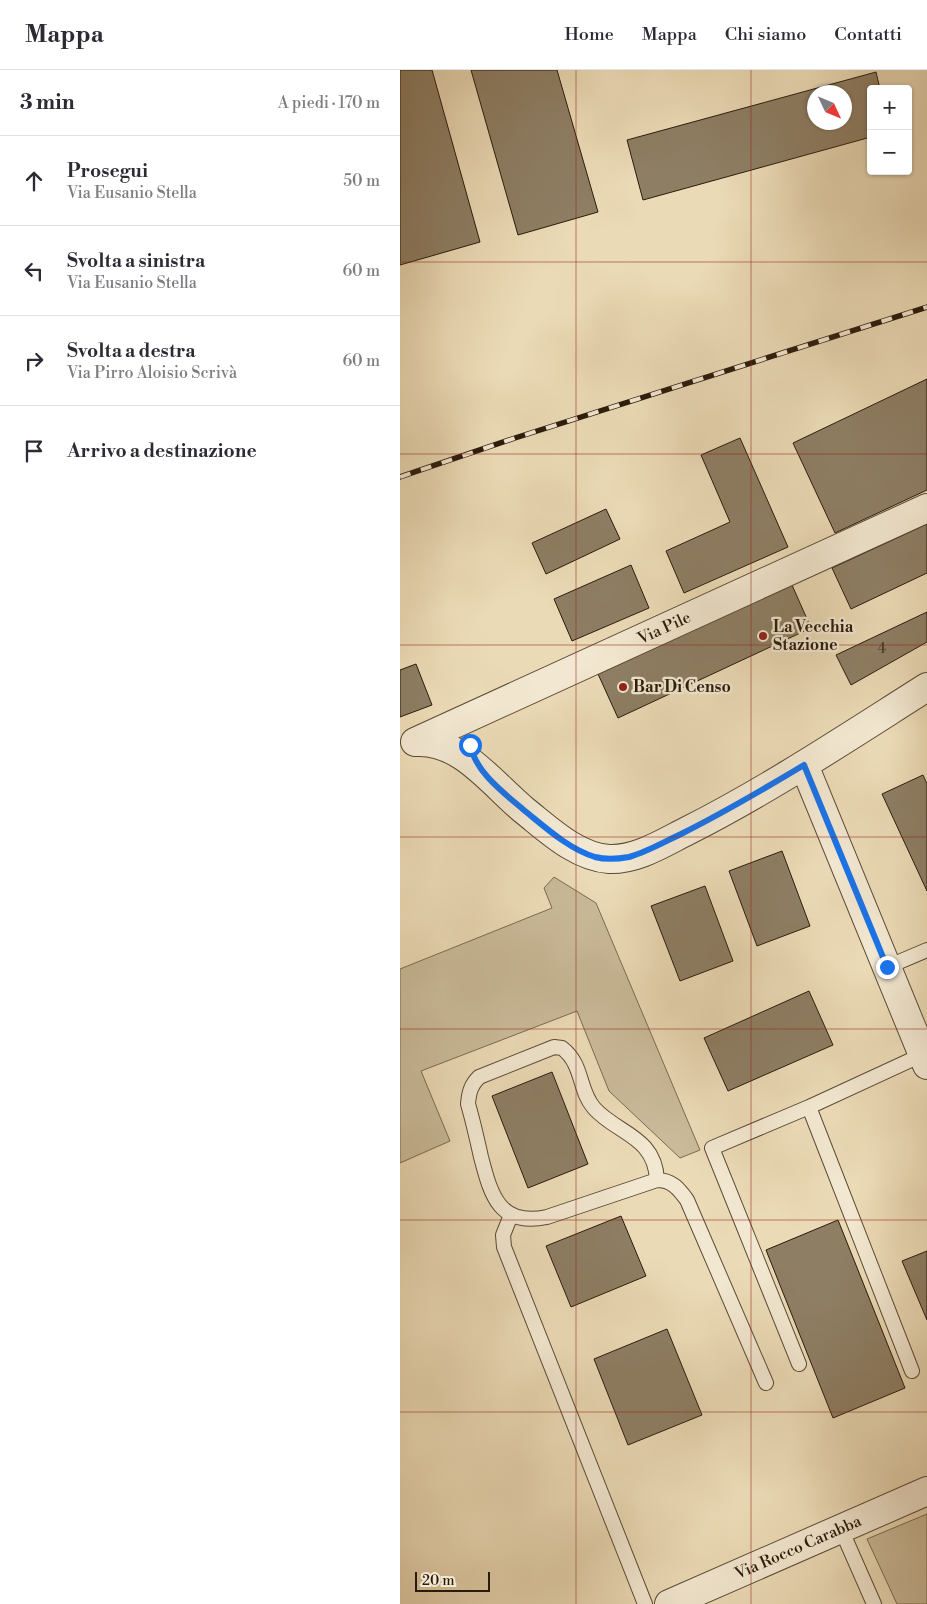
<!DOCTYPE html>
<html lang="it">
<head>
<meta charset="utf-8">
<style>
  body { margin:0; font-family:"Libre Bodoni",serif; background:#f2f2f3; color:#2b2b33 }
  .controls { position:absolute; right:15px; top:15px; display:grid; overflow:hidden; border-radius:5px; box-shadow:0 1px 4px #0004 }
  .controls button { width:45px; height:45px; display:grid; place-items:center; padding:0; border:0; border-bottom:1px solid #e1e1e2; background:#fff; color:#2b2b33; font:25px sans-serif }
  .compass { position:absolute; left:407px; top:15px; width:45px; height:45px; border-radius:50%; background:#fff; box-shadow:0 1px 4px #0004; rotate:134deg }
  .scale { position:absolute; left:15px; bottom:12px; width:75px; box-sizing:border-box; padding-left:5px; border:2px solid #2a1b0c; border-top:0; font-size:14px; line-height:18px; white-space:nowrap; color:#2a1b0c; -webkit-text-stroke:4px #f2e7d0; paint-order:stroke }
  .stop { position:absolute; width:15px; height:15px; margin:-11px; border:4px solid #1a73e8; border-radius:50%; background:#fff }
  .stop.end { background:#1a73e8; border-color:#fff; box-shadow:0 1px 5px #0008 }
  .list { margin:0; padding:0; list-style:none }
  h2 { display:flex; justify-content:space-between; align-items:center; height:65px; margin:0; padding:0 20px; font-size:21px }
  h2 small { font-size:16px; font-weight:400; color:#7c7c81 }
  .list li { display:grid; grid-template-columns:32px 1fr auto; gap:15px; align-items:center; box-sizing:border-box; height:90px; padding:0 20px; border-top:1px solid #e1e1e2 }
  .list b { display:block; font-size:19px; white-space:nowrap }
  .list p { margin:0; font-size:16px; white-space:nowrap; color:#7c7c81 }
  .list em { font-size:16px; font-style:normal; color:#7c7c81 }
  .icon { flex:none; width:28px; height:28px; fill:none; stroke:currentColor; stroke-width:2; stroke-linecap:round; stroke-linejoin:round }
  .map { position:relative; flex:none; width:527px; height:1534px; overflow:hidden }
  header { display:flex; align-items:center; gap:30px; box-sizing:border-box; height:70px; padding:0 25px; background:#fff; border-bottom:1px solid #e1e1e2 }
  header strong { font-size:24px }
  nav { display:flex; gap:28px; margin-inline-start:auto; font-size:18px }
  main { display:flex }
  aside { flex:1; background:#fff }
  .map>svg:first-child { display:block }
  .green { fill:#caba99; stroke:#7a6a52 }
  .building { fill:#8e7e64; stroke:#2a1b0c; fill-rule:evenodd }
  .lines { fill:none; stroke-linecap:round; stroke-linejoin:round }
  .service-casing { stroke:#5a4b36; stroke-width:16 }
  .minor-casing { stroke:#5a4b36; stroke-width:30 }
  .tertiary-casing { stroke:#5a4b36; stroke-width:30 }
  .service { stroke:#f2e7d0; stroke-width:14 }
  .minor { stroke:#f2e7d0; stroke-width:28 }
  .tertiary { stroke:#f2e7d0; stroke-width:28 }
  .rail-casing { stroke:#2a1b0c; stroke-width:5.5 }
  .rail { stroke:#f2e7d0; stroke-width:4; stroke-dasharray:11; stroke-linecap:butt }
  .route { stroke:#1a73e8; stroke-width:6 }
  .grid { fill:none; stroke:#8f2418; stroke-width:1; stroke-opacity:0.55 }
  .poi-dot { fill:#8f2418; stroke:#f2e7d0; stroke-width:2 }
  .labels { text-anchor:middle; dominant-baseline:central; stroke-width:4.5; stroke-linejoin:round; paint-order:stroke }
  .number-label { font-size:14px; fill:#433422 }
  .poi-label { font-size:16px; font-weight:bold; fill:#2a1b0c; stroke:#f2e7d0; text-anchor:start }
  .street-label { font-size:16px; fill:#2a1b0c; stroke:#f2e7d0 }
</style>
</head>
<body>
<header>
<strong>Mappa</strong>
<nav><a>Home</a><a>Mappa</a><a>Chi siamo</a><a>Contatti</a></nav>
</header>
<main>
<aside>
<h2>3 min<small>A piedi · 170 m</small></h2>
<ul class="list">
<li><svg class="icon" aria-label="ahead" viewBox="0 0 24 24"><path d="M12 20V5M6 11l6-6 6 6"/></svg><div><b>Prosegui</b><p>Via Eusanio Stella</p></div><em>50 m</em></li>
<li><svg class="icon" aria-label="left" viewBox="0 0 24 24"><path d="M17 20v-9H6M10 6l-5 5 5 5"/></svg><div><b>Svolta a sinistra</b><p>Via Eusanio Stella</p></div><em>60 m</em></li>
<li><svg class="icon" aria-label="right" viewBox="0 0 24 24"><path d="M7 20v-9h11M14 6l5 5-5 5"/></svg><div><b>Svolta a destra</b><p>Via Pirro Aloisio Scrivà</p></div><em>60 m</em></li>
<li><svg class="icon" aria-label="arrive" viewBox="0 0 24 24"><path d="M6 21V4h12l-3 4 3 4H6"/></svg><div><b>Arrivo a destinazione</b></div></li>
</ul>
</aside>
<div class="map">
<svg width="527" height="1534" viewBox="0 0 527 1534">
  <rect width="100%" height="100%" fill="#ebdab6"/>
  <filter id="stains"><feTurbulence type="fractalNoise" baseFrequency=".004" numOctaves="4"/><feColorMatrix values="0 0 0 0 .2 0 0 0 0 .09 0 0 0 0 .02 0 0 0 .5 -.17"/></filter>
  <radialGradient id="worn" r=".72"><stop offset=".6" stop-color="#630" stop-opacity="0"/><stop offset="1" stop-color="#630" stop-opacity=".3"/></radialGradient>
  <!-- green -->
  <path class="green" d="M154 807 196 833 300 1080 280 1088 209 1021 177 941 21 1001 50 1071 0 1093V899L152 838 144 818Z
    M527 1444V1534H497L467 1469Z"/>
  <!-- building -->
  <path class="building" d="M0 0H32L80 172 0 195Z
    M71 0H157L198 142 118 165Z
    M476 2 480 19H471V67L243 130 227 70ZM414 22H444V52H414Z
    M527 309V420L435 463 393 373Z
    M340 368 388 477 284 523 266 481 330 452 301 385Z
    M206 439 220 469 146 504 132 473Z
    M527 454V503L451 539 432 498Z
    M231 495 249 538 172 571 154 529Z
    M392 515 411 558 218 648 198 604Z
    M527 542V572L451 615 436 585Z
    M16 594 32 635 0 647V600Z
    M523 705 527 714V821L482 724Z
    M382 781 410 856 357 876 329 801Z
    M305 816 333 891 280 911 251 836Z
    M409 921 433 975 328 1021 304 968Z
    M152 1002 188 1094 128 1118 92 1026Z
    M221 1146 246 1206 171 1237 146 1176Z
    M438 1150 505 1318 433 1348 366 1180Z
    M527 1181V1250L502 1191Z
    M267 1259 302 1345 228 1375 194 1289Z"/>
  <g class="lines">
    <defs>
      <path id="service" d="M487 897 527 880
        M257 1110C255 1066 217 1064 194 1038 178 1020 184 995 162 978L154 977 79 1007C71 1015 69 1022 68 1034 73 1051 77 1069 81 1087 91 1125 99 1157 147 1147L257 1110C272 1110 279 1119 287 1130L366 1313
        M111 1145 103 1165 104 1177 245 1534
        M399 1294 312 1078 409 1037
        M512 1301 409 1037 526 983
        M441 1459 474 1534"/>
      <g id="minor">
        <path d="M404 695 527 995"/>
        <path id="s1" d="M269 1534 527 1421"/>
      </g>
      <g id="tertiary">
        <path id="s2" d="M15 672 527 438"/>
        <path d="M17 672C62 670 93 715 125 741 149 760 177 787 209 789 237 790 263 773 287 761 370 719 448 667 527 617"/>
      </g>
    </defs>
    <!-- service casing -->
    <use href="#service" class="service-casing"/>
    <!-- minor casing -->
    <use href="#minor" class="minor-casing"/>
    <!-- tertiary casing -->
    <use href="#tertiary" class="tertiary-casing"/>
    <!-- service -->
    <use href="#service" class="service"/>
    <!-- minor -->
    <use href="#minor" class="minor"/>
    <!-- tertiary -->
    <use href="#tertiary" class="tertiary"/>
    <defs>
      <path id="rail" d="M0 407 115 368 527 237"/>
    </defs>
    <!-- rail casing -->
    <use href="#rail" class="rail-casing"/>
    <!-- rail -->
    <use href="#rail" class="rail"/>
  </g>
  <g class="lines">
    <!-- route -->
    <path class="route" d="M70 675C76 703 104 723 125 741 146 758 169 779 195 787 206 790 218 789 229 787 247 782 264 772 281 764 323 743 364 719 404 695L487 897"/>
  </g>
  <!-- grid -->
  <path class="grid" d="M176 0V1534M351 0V1534M0 192H527M0 384H527M0 575H527M0 767H527M0 959H527M0 1150H527M0 1342H527"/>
  <!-- markers -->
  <g class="poi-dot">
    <circle cx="363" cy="566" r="5"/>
    <circle cx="223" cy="617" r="5"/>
  </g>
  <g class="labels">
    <!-- number labels -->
    <g class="number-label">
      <text x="482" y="579">4</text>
    </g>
    <!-- poi labels -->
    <g class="poi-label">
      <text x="373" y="557">La Vecchia<tspan x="373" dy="18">Stazione</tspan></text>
      <text x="233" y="617">Bar Di Censo</text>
    </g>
    <!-- street labels -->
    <g class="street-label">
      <text stroke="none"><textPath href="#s2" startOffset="274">Via Pile</textPath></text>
      <text stroke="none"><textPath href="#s1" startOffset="141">Via Rocco Carabba</textPath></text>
    </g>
  </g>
  <rect width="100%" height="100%" filter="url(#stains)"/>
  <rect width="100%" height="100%" fill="url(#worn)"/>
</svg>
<div class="controls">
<button>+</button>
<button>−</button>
</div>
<svg class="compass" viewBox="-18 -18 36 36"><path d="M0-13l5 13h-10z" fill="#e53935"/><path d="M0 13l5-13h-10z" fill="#7c7c81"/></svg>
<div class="scale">20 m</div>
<div class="stop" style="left:70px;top:675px"></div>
<div class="stop end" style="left:487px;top:897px"></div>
</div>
</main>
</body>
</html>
